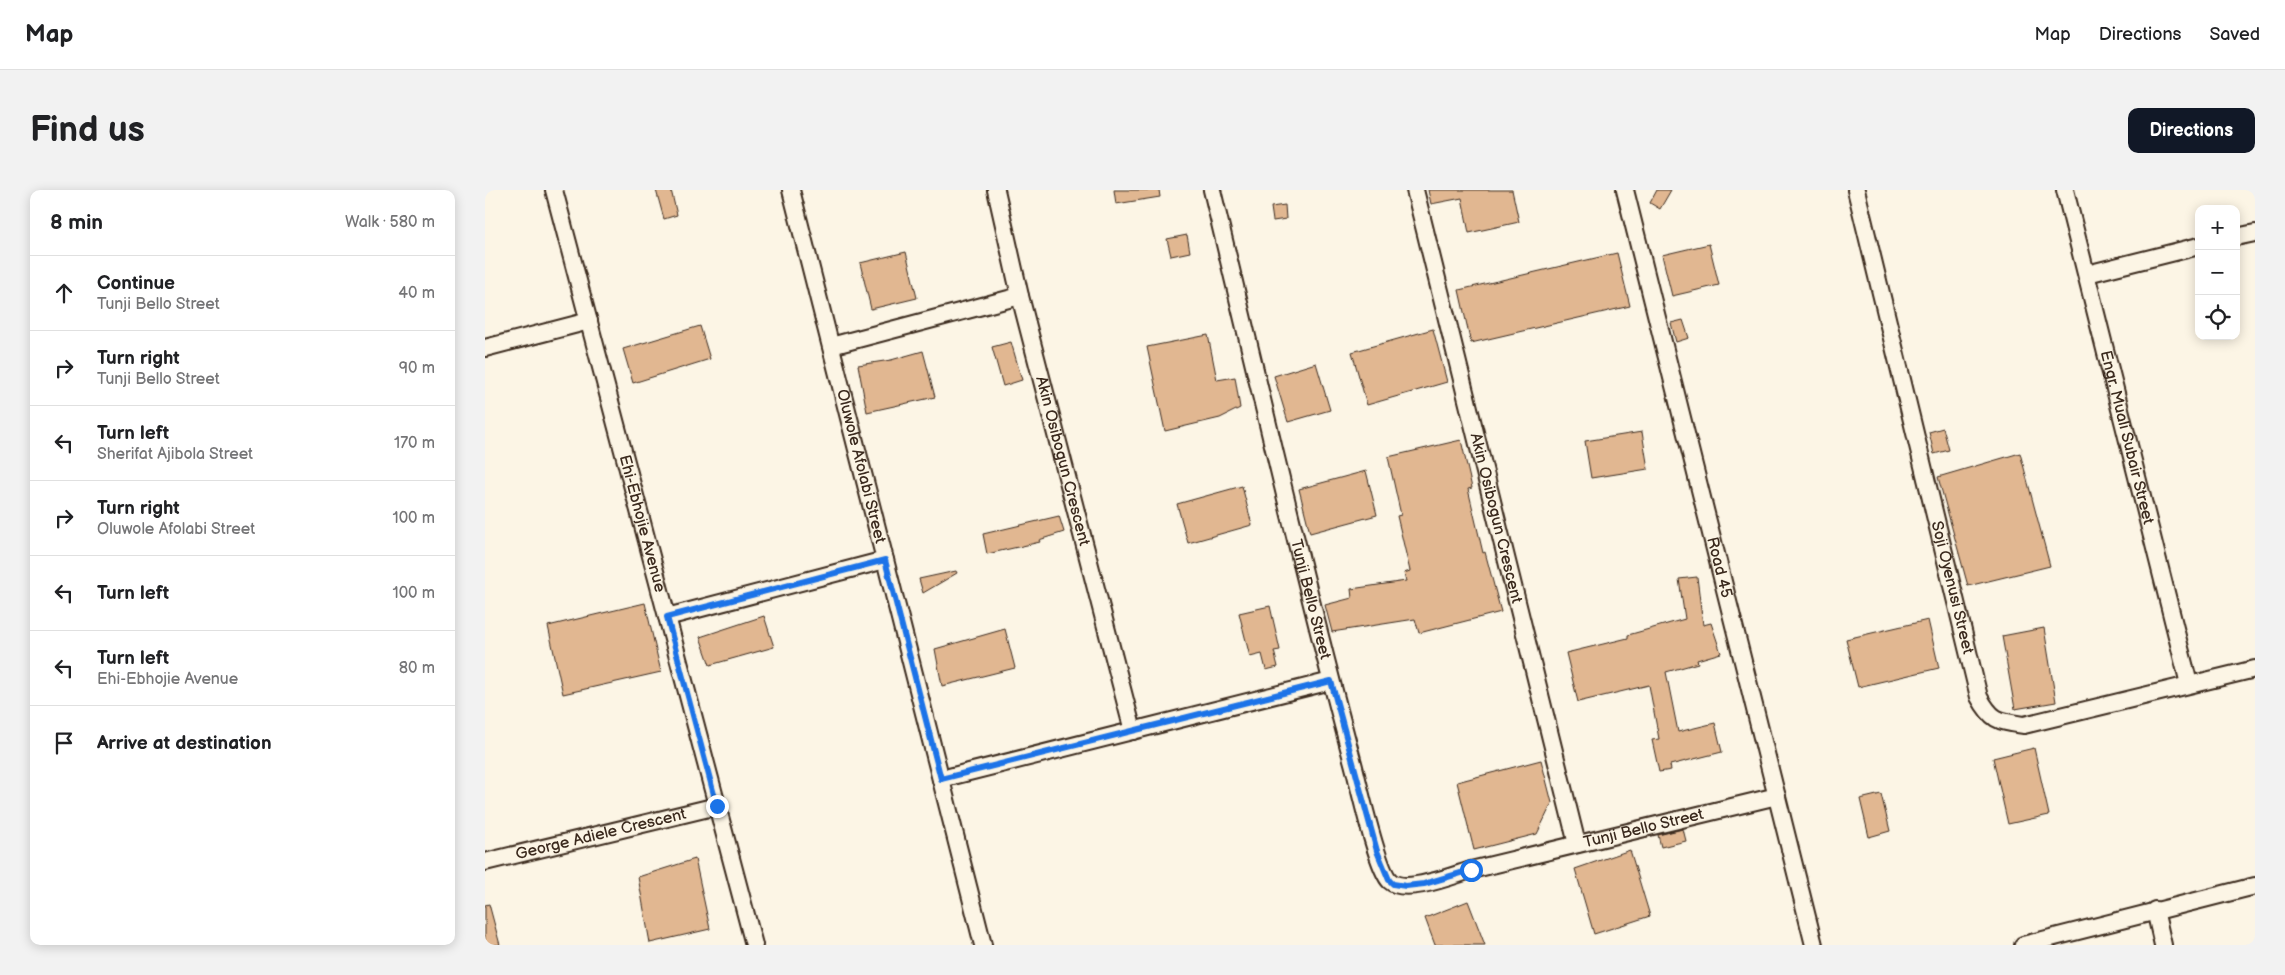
<!DOCTYPE html>
<html lang="en">
<head>
<meta charset="utf-8">
<style>
  body { margin:0; font-family:"Balsamiq Sans",sans-serif; background:#f2f2f2; color:#202124 }
  .controls { position:absolute; right:15px; top:15px; display:grid; overflow:hidden; border-radius:10px; box-shadow:0 2px 12px #0003 }
  .controls button { width:45px; height:45px; display:grid; place-items:center; padding:0; border:0; border-bottom:1px solid #e0e0e0; background:#fff; color:#202124; font:25px sans-serif }
  .stop { position:absolute; width:15px; height:15px; margin:-11px; border:4px solid #1a73e8; border-radius:50%; background:#fff }
  .stop.end { background:#1a73e8; border-color:#fff; box-shadow:0 1px 5px #0008 }
  .list { margin:0; padding:0; list-style:none }
  h2 { display:flex; justify-content:space-between; align-items:center; height:65px; margin:0; padding:0 20px; font-size:21px }
  h2 small { font-size:16px; font-weight:400; color:#757577 }
  .list li { display:grid; grid-template-columns:32px 1fr auto; gap:15px; align-items:center; box-sizing:border-box; height:75px; padding:0 20px; border-top:1px solid #e0e0e0 }
  .list b { display:block; font-size:19px; white-space:nowrap }
  .list p { margin:0; font-size:16px; white-space:nowrap; color:#757577 }
  .list em { font-size:16px; font-style:normal; color:#757577 }
  .icon { flex:none; width:28px; height:28px; fill:none; stroke:currentColor; stroke-width:2; stroke-linecap:round; stroke-linejoin:round }
  .map { position:relative; flex:none; width:1770px; height:755px; overflow:hidden; border-radius:10px }
  header { display:flex; align-items:center; gap:30px; box-sizing:border-box; height:70px; padding:0 25px; background:#fff; border-bottom:1px solid #e0e0e0 }
  header strong { font-size:24px }
  nav { display:flex; gap:28px; margin-inline-start:auto; font-size:18px }
  .intro { display:flex; align-items:center; justify-content:space-between; box-sizing:border-box; height:120px; padding:0 30px }
  h1 { margin:0; font-size:35px }
  .button { padding:12px 22px; border-radius:10px; background:#111827; color:#fff; font-size:18px; font-weight:700 }
  main { display:flex; gap:30px; padding:0 30px }
  aside { flex:1; background:#fff; border-radius:10px; box-shadow:0 2px 12px #0003 }
  .map>svg:first-child { display:block }
  .building { fill:#e1b791; stroke:#3b2a1e }
  .lines { fill:none; stroke-linecap:round; stroke-linejoin:round }
  .street-casing { stroke:#3b2a1e; stroke-width:20 }
  .street { stroke:#fcf5e5; stroke-width:16 }
  .route { stroke:#1a73e8; stroke-width:6 }
  .labels { text-anchor:middle; dominant-baseline:central; stroke-width:5; stroke-linejoin:round; paint-order:stroke }
  .street-label { font-size:16px; fill:#3b2a1e; stroke:#fcf5e5 }
</style>
</head>
<body>
<header>
<strong>Map</strong>
<nav><a>Map</a><a>Directions</a><a>Saved</a></nav>
</header>
<div class="intro"><h1>Find us</h1><a class="button">Directions</a></div>
<main>
<aside>
<h2>8 min<small>Walk · 580 m</small></h2>
<ul class="list">
<li><svg class="icon" aria-label="ahead" viewBox="0 0 24 24"><path d="M12 20V5M6 11l6-6 6 6"/></svg><div><b>Continue</b><p>Tunji Bello Street</p></div><em>40 m</em></li>
<li><svg class="icon" aria-label="right" viewBox="0 0 24 24"><path d="M7 20v-9h11M14 6l5 5-5 5"/></svg><div><b>Turn right</b><p>Tunji Bello Street</p></div><em>90 m</em></li>
<li><svg class="icon" aria-label="left" viewBox="0 0 24 24"><path d="M17 20v-9H6M10 6l-5 5 5 5"/></svg><div><b>Turn left</b><p>Sherifat Ajibola Street</p></div><em>170 m</em></li>
<li><svg class="icon" aria-label="right" viewBox="0 0 24 24"><path d="M7 20v-9h11M14 6l5 5-5 5"/></svg><div><b>Turn right</b><p>Oluwole Afolabi Street</p></div><em>100 m</em></li>
<li><svg class="icon" aria-label="left" viewBox="0 0 24 24"><path d="M17 20v-9H6M10 6l-5 5 5 5"/></svg><div><b>Turn left</b></div><em>100 m</em></li>
<li><svg class="icon" aria-label="left" viewBox="0 0 24 24"><path d="M17 20v-9H6M10 6l-5 5 5 5"/></svg><div><b>Turn left</b><p>Ehi-Ebhojie Avenue</p></div><em>80 m</em></li>
<li><svg class="icon" aria-label="arrive" viewBox="0 0 24 24"><path d="M6 21V4h12l-3 4 3 4H6"/></svg><div><b>Arrive at destination</b></div></li>
</ul>
</aside>
<div class="map">
<svg width="1770" height="755" viewBox="0 0 1770 755">
  <rect width="100%" height="100%" fill="#fcf5e5"/>
  <filter id="ink" filterUnits="userSpaceOnUse"><feTurbulence type="fractalNoise" baseFrequency=".02" numOctaves="2"/><feDisplacementMap in="SourceGraphic" scale="10" xChannelSelector="R" yChannelSelector="G"/><feConvolveMatrix kernelMatrix="1 2 1 2 8 2 1 2 1" color-interpolation-filters="sRGB"/></filter>
  <g filter="url(#ink)">
    <!-- building -->
    <path class="building" d="M171 0H186L192 25 179 29Z
      M629 0H674L675 7 631 14Z
      M943 0H1027L1034 32 984 43 977 8 946 14Z
      M1172 0H1186L1175 19 1165 13Z
      M800 15 801 29 788 31 786 17Z
      M702 45 705 62 686 66 682 49Z
      M1224 54 1234 95 1187 106 1177 65Z
      M421 62 432 108 386 119 375 73Z
      M1132 63 1145 116 986 153 974 100Z
      M1198 130 1204 148 1191 152 1186 133Z
      M215 136 225 169 148 193 138 159Z
      M948 139 962 192 882 215 867 162Z
      M723 145 732 190 750 187 755 218 735 228 680 241 662 157Z
      M526 152 537 190 518 196 507 157Z
      M438 161 450 207 382 222 373 175 406 170Z
      M831 173 845 220 803 232 789 186Z
      M1458 238 1464 260 1449 264 1444 242Z
      M1157 242 1163 279 1106 288 1100 251Z
      M976 250 987 298 983 299 998 363 1000 362 1016 422 934 443 930 429 847 442 840 415 867 408 866 399 921 391 919 383 925 381 912 326 916 325 903 267Z
      M1535 263 1565 376 1483 396 1453 287Z
      M881 281 892 325 825 343 814 299Z
      M757 296 767 335 703 353 692 314Z
      M574 326 579 342 554 350 555 352 502 364 498 344Z
      M471 381 472 383 438 403 434 389Z
      M1212 387 1218 435 1226 433 1236 463 1212 470 1213 473 1181 482 1193 542 1230 533 1237 562 1185 575 1186 580 1174 582 1167 550 1174 549 1164 495 1093 512 1081 463 1143 448V445L1200 429 1194 389Z
      M160 413 176 482 78 504 63 436Z
      M785 416 795 460 789 461 793 477 781 480 777 464 765 467 754 423Z
      M279 426 289 457 225 475 215 447Z
      M1443 430 1454 478 1373 497 1361 449Z
      M1559 438 1571 512 1530 519 1517 446Z
      M520 439 530 478 457 496 450 459Z
      M1549 558 1564 625 1523 634 1508 568Z
      M1056 570 1067 613 1052 644 989 660 972 592Z
      M1396 604 1405 641 1384 647 1375 609Z
      M1198 639 1201 651 1176 657 1173 645Z
      M1145 660 1165 726 1109 744 1090 679Z
      M210 669 225 739 165 753 153 687Z
      M983 711 1000 755H950L940 728Z
      M4 714 15 755H0V715Z"/>
    <g class="lines">
      <defs>
        <g id="street">
          <path id="s1" d="M69 0 269 755"/>
          <path id="s2" d="M306 0 498 755"/>
          <path id="s3" d="M511 0 535 106 648 541"/>
          <path id="s4" d="M727 0C773 191 817 383 868 573 874 595 892 679 905 691 920 705 969 685 986 680L1292 606"/>
          <path id="s5" d="M930 0 1092 654"/>
          <path id="s6" d="M1140 0 1329 755"/>
          <path id="s7" d="M1371 0 1494 507C1507 531 1513 531 1539 535L1770 479"/>
          <path id="s8" d="M1580 0 1704 494"/>
          <path d="M1751 47 1770 43"/>
          <path d="M1602 84 1714 56"/>
          <path d="M346 156 535 106"/>
          <path d="M0 158 104 131"/>
          <path d="M182 427 400 370"/>
          <path d="M456 589 846 491"/>
          <path id="s9" d="M0 672 232 616"/>
          <path d="M1670 720 1678 755"/>
          <path d="M1538 755 1770 696"/>
        </g>
      </defs>
      <!-- street casing -->
      <use href="#street" class="street-casing"/>
      <!-- street -->
      <use href="#street" class="street"/>
    </g>
  </g>
  <g class="lines" filter="url(#ink)">
    <!-- route -->
    <path class="route" d="M232 616 182 427 400 370 456 589 846 491 892 661 904 690 908 694 921 696 939 694 986 680"/>
  </g>
  <g class="labels">
    <!-- street labels -->
    <g class="street-label">
      <text stroke="none"><textPath href="#s8" startOffset="255">Engr. Muali Subair Street</textPath></text>
      <text stroke="none"><textPath href="#s3" startOffset="279">Akin Osibogun Crescent</textPath></text>
      <text stroke="none"><textPath href="#s2" startOffset="285">Oluwole Afolabi Street</textPath></text>
      <text stroke="none"><textPath href="#s5" startOffset="338">Akin Osibogun Crescent</textPath></text>
      <text stroke="none"><textPath href="#s1" startOffset="345">Ehi-Ebhojie Avenue</textPath></text>
      <text stroke="none"><textPath href="#s6" startOffset="389">Road 45</textPath></text>
      <text stroke="none"><textPath href="#s7" startOffset="409">Soji Oyenusi Street</textPath></text>
      <text stroke="none"><textPath href="#s4" startOffset="421">Tunji Bello Street</textPath></text>
      <text stroke="none"><textPath href="#s4" startOffset="976">Tunji Bello Street</textPath></text>
      <text stroke="none"><textPath href="#s9" startOffset="119">George Adiele Crescent</textPath></text>
    </g>
  </g>
</svg>
<div class="controls">
<button>+</button>
<button>−</button>
<button><svg class="icon" aria-label="locate" viewBox="0 0 24 24"><circle cx="12" cy="12" r="6"/><path d="M12 2v4M12 18v4M2 12h4M18 12h4"/></svg></button>
</div>
<div class="stop" style="left:986px;top:680px"></div>
<div class="stop end" style="left:232px;top:616px"></div>
</div>
</main>
</body>
</html>
